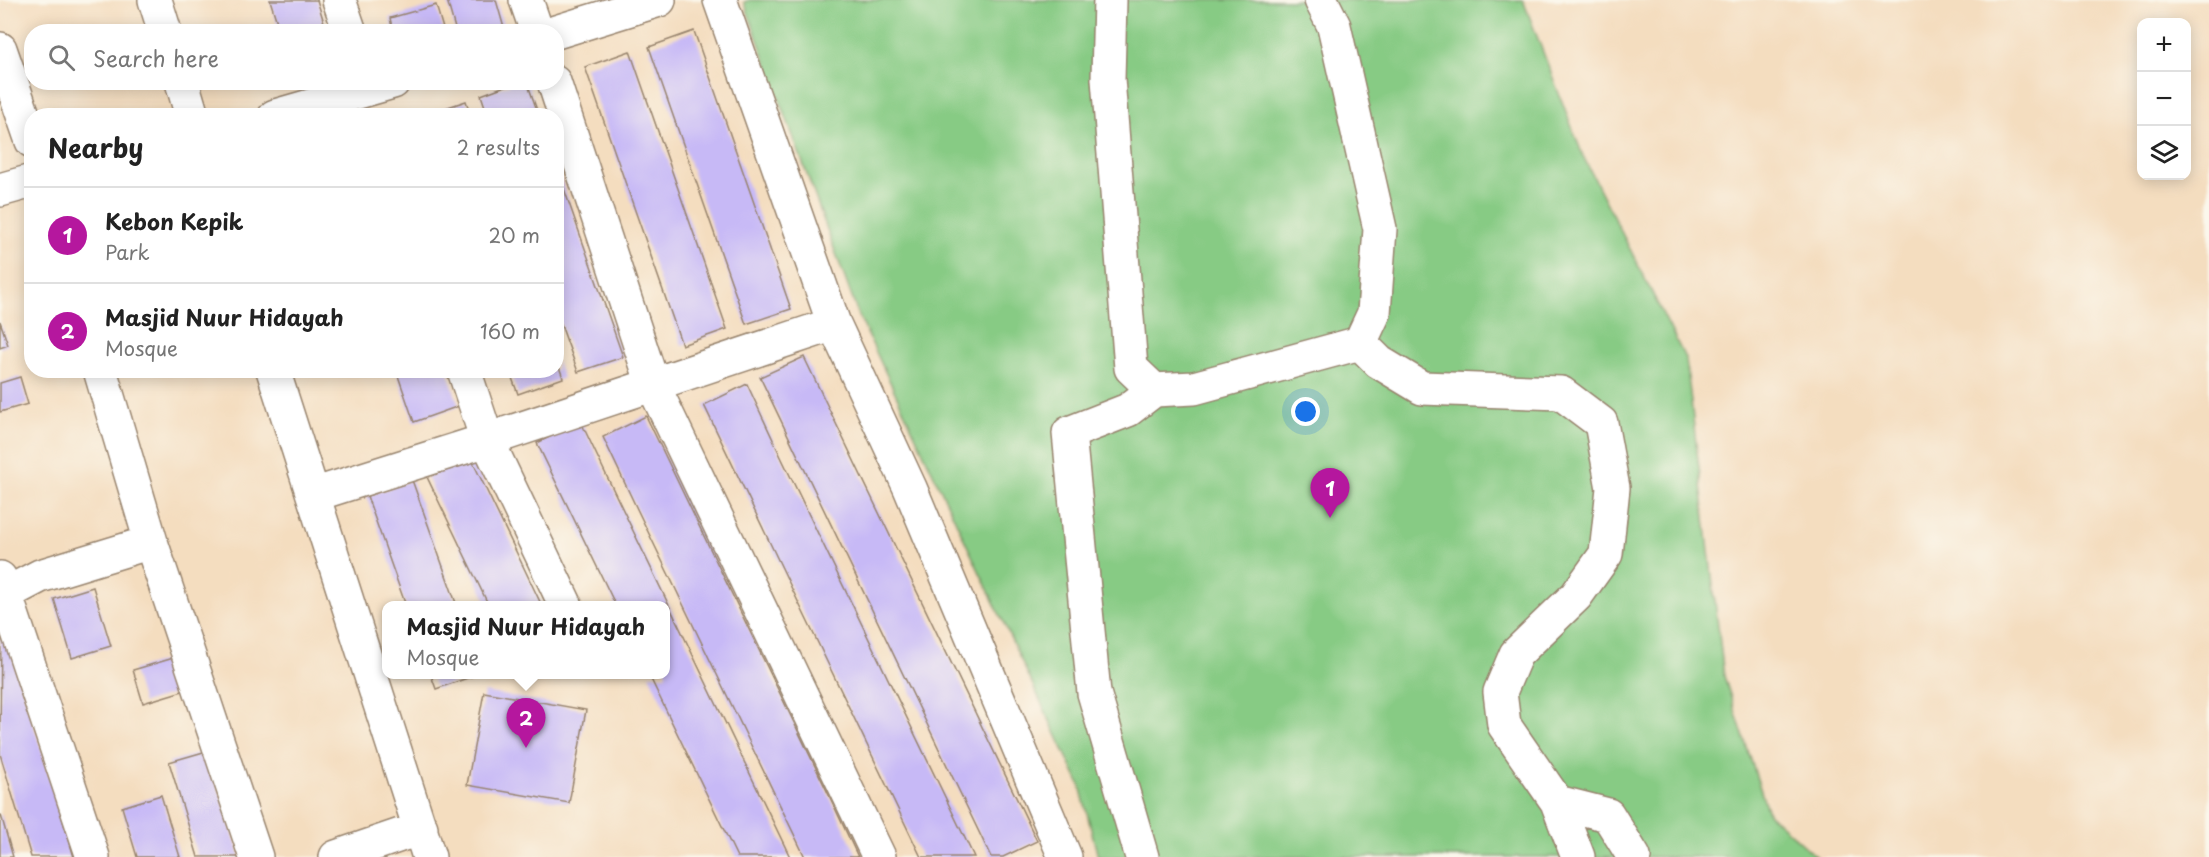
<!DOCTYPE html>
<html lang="en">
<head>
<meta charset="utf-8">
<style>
  body { margin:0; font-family:"Playpen Sans",sans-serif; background:#f6f6f6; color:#222 }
  .controls { position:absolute; right:18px; top:18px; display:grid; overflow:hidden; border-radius:12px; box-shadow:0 3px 15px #0003 }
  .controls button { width:54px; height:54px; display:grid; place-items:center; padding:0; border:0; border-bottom:2px solid #e0e0e0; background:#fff; color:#222; font:30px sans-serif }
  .you { position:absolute; left:1306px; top:412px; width:21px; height:21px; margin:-15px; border:4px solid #fff; border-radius:50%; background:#1a73e8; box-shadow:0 0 0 9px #1a73e833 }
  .badge { display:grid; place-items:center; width:39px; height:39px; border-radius:50%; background:#b5179e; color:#fff; font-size:20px; font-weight:700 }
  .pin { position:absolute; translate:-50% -50px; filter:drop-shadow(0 2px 3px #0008) }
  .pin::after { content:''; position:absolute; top:32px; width:21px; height:18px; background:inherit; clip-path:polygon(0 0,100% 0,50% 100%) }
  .popup { position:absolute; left:382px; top:601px; width:288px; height:78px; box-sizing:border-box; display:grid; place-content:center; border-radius:12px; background:#fff; filter:drop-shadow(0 2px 4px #0005); font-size:20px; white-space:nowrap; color:#767676 }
  .popup b { font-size:22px; color:#222 }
  .popup::after { content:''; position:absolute; left:50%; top:100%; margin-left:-12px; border:12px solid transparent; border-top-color:#fff }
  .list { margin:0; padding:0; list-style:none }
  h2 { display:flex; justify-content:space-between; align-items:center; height:78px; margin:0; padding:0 24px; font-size:26px }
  h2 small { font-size:20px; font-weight:400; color:#767676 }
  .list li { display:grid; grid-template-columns:39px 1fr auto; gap:18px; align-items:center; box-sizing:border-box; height:96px; padding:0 24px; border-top:2px solid #e0e0e0 }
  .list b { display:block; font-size:22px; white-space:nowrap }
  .list p { margin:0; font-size:20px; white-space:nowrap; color:#767676 }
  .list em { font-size:20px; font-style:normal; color:#767676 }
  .icon { flex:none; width:33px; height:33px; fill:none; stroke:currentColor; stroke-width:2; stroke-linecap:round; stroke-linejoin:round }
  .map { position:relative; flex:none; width:2209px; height:857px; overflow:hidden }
  .search { position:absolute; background:#fff; box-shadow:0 3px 15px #0003; left:24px; top:24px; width:540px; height:66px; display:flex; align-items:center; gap:15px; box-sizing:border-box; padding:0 21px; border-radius:24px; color:#767676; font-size:22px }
  .panel { position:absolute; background:#fff; box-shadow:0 3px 15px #0003; left:24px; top:108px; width:540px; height:270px; border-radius:24px }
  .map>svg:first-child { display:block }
  .green { fill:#87cb84; stroke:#617a51; stroke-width:1.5 }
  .building { fill:#c7b9f6 }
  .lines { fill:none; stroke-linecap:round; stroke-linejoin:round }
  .minor-casing { stroke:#98846e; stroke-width:36 }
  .minor { stroke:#fff; stroke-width:33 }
</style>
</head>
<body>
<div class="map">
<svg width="2209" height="857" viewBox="0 0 2209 857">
  <rect width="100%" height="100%" fill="#fbf7ec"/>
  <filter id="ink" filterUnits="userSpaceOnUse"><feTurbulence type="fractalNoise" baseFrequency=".0167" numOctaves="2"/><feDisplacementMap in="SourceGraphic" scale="12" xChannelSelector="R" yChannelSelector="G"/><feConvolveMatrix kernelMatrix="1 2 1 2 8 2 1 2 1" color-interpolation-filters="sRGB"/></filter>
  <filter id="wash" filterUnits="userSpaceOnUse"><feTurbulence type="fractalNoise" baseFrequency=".008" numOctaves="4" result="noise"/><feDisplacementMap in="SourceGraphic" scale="24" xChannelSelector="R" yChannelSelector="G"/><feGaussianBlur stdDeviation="1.35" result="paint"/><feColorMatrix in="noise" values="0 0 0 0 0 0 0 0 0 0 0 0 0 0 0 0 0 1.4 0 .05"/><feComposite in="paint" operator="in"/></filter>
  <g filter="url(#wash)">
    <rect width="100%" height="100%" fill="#f4ddbf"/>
    <!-- green -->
    <path class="green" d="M750 0H1523L1583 156 1686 360 1724 676 1768 813 1817 857H1098L1080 785 858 314 744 2Z"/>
    <g id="blocks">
      <!-- building -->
      <path class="building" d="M270 0H317L327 32H280Z
        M447 0H496L504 28 493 32H456Z
        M436 5 444 32H393L390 18Z
        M694 31 791 309 746 324 649 47Z
        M630 51 727 329 682 345 585 67Z
        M516 82H527L539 116H488L481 95Z
        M466 101 471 116H424V115Z
        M556 166 623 357 578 372 556 311Z
        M0 321 8 345 0 348Z
        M804 357 1037 841 1003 857H991L760 377Z
        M557 361 563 378 518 394 509 370H556Z
        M396 370H447L459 406 414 422Z
        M20 377 28 404 0 412V383Z
        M747 384 782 459 974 857H921L792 589 704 405Z
        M646 416 826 789 858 857H805L638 511 603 437Z
        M581 422 599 460 790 857H737L649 675H666V606H616L537 443Z
        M470 456 523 566 542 606H489L427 477Z
        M412 480 426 519 457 606H406L367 496Z
        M93 587 111 646 72 658 54 599Z
        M1 618 74 857H31L0 754Z
        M177 657 186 690 143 703 133 670Z
        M431 675H476L436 689Z
        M484 692 586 710 569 803 467 785Z
        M207 751 240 857H198L169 762Z
        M161 795 180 857H137L122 807Z
        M0 815H1L13 857H0Z"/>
    </g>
  </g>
  <g filter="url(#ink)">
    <use href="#blocks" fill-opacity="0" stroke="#98846e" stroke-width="1.5"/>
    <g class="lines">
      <defs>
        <path id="minor" d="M155 0 165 32
          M339 0 350 32
          M526 0 537 32
          M720 0 834 324 910 488 1065 857
          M1110 0 1108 79 1131 368 1154 390 1194 388 1360 343 1374 313 1380 229 1334 26 1321 0
          M556 32 659 0
          M0 49 32 141
          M182 82 192 116
          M554 82 653 385 879 857
          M275 116 393 82
          M0 190 32 181
          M1360 343 1379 362 1422 388 1561 393 1601 423 1613 488 1606 554 1576 596 1516 654 1500 692 1504 725 1557 802 1578 857
          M100 370 151 542 256 857
          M273 370 429 857
          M464 370 487 440 566 606
          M313 495 487 440 834 324
          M0 578 93 857
          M0 597 40 576 151 542
          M1557 802 1608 815 1634 857
          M336 857 421 828
          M1142 857 1094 693 1069 433 1128 410 1154 390"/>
      </defs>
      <!-- minor casing -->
      <use href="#minor" class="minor-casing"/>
      <!-- minor -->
      <use href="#minor" class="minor"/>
    </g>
  </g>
</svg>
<div class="controls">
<button>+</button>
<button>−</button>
<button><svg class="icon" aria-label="layers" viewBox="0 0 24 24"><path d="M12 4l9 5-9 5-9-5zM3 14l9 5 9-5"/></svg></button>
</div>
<div class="you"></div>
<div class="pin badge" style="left:1330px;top:518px">1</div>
<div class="pin badge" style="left:526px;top:748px">2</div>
<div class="popup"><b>Masjid Nuur Hidayah</b>Mosque</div>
<div class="search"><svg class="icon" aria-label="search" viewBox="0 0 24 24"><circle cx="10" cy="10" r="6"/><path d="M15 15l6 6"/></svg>Search here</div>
<section class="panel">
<h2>Nearby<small>2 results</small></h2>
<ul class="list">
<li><span class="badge">1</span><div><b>Kebon Kepik</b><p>Park</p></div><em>20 m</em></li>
<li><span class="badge">2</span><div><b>Masjid Nuur Hidayah</b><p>Mosque</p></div><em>160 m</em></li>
</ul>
</section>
</div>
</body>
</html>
